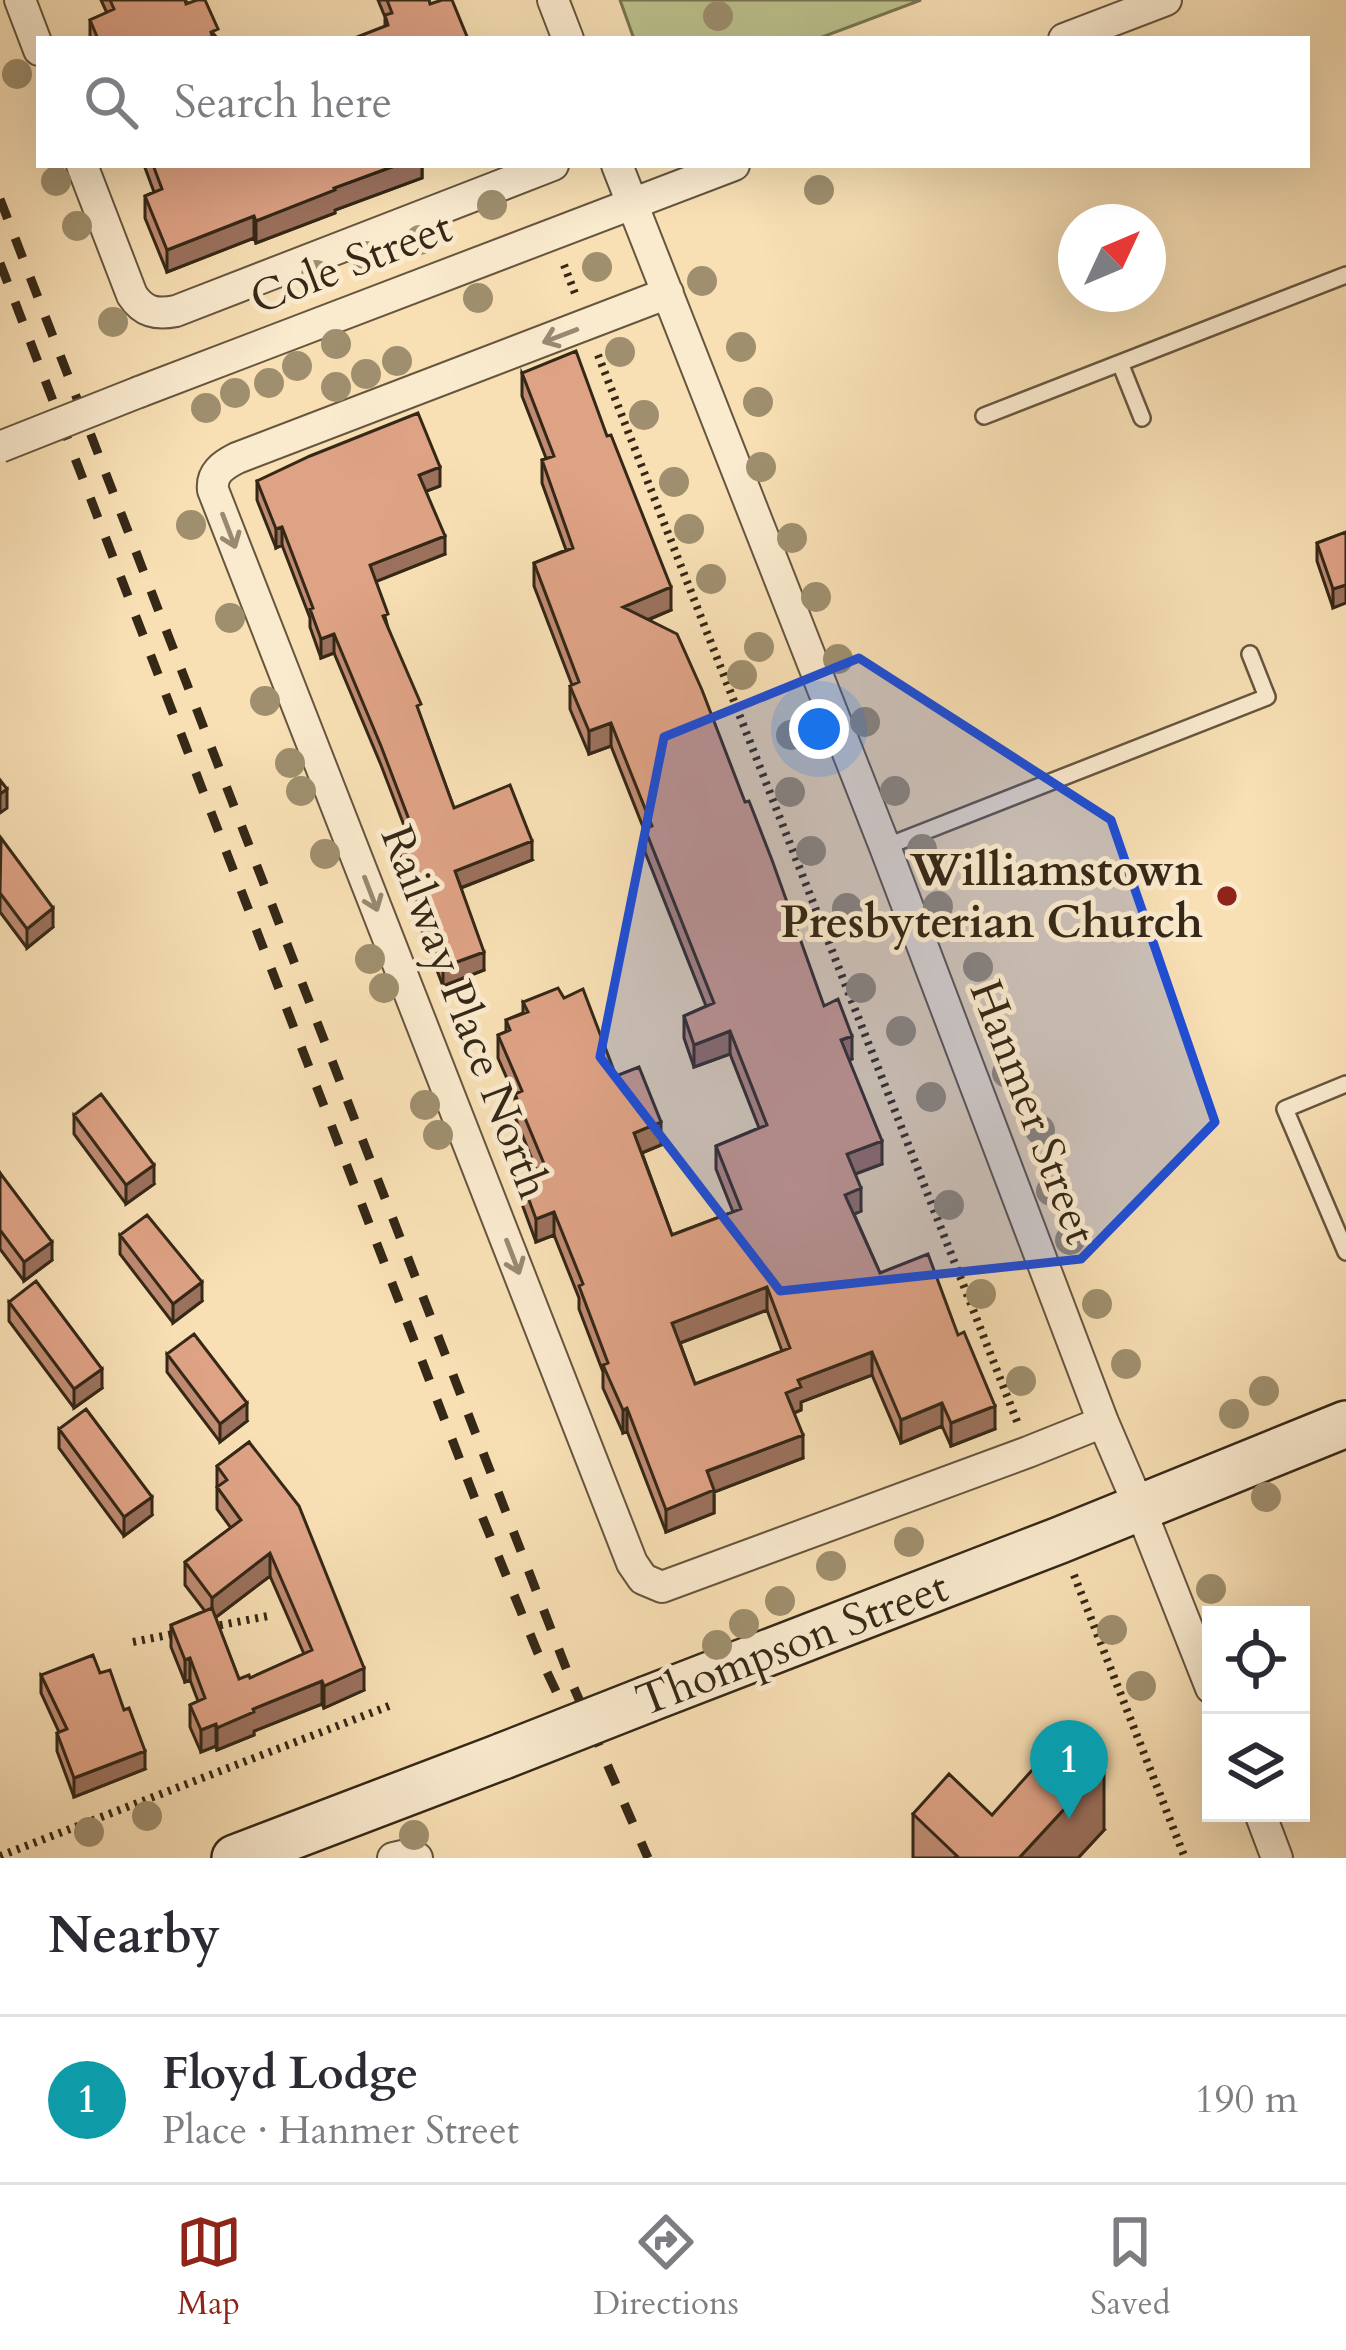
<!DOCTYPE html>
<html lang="en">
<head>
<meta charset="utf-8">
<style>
  body { margin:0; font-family:Cardo,serif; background:#f7f7f7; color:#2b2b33 }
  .controls { position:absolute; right:36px; bottom:36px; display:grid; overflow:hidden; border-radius:0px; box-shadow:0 12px 48px #0002 }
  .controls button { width:108px; height:108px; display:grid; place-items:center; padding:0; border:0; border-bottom:3px solid #e1e1e2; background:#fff; color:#2b2b33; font:60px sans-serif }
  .compass { position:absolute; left:1058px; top:204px; width:108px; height:108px; border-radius:50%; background:#fff; box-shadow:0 12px 48px #0002; rotate:46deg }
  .you { position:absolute; left:819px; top:729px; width:42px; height:42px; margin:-30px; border:9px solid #fff; border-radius:50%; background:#1a73e8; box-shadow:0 0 0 18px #1a73e833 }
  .badge { display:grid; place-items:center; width:78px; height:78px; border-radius:50%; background:#8f2418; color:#fff; font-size:39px; font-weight:700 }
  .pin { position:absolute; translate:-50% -99px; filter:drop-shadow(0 3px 6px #0008) }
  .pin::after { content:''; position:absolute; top:63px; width:42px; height:36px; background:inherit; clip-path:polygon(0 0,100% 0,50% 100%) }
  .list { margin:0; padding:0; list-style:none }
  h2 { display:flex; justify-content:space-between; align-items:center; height:156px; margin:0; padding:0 48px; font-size:51px }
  h2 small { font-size:39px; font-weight:400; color:#7c7c81 }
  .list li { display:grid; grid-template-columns:78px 1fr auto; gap:36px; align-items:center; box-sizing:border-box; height:168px; padding:0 48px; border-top:3px solid #e1e1e2 }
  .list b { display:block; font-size:45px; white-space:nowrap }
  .list p { margin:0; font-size:39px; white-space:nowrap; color:#7c7c81 }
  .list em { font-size:39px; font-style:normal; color:#7c7c81 }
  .icon { flex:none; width:66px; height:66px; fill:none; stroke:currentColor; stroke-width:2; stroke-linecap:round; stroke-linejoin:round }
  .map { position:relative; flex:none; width:1346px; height:1858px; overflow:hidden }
  .search { position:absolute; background:#fff; box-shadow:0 12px 48px #0002; left:36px; right:36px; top:36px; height:132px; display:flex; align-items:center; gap:30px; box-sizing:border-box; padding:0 42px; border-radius:0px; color:#7c7c81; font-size:45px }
  .sheet { height:324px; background:#fff }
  nav { display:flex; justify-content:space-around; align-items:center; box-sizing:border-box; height:168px; border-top:3px solid #e1e1e2; background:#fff; font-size:33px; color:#7c7c81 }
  nav a { display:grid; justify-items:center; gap:6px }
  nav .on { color:#8f2418 }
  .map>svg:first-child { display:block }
  .green { fill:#bdc28d; stroke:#797552; stroke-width:3 }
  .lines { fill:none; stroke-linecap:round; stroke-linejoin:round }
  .lane-casing { stroke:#66563e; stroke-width:20 }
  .street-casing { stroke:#66563e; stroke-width:34 }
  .secondary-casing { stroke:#352817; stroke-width:50 }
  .path { stroke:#352817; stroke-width:8; stroke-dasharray:3 6; stroke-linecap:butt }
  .lane { stroke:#faeace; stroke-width:15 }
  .street { stroke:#faeace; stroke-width:30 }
  .secondary { stroke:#faeace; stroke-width:45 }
  .rail { stroke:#352817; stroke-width:9; stroke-dasharray:21 21; stroke-linecap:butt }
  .street-bridge-casing { stroke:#66563e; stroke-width:34; stroke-linecap:butt }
  .secondary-bridge-casing { stroke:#352817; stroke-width:50; stroke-linecap:butt }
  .street-bridge { stroke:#faeace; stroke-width:30 }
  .secondary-bridge { stroke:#faeace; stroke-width:45 }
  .tree { fill:#9f8f6e }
  .wall { fill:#bf8b72; stroke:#352817; stroke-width:3; fill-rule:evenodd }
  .shaded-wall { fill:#9b715d; stroke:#352817; stroke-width:3 }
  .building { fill:#dea285; stroke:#352817; stroke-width:3; fill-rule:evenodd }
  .oneway { stroke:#988972 }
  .marked { fill:#1d4ed8; fill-opacity:0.2; stroke:#1d4ed8; stroke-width:9; stroke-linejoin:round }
  .poi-dot { fill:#8f2418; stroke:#faeace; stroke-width:4.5 }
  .labels { text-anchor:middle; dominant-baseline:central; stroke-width:10; stroke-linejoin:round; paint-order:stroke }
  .street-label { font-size:45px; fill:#352817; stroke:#faeace }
  .poi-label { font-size:45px; font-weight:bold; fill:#352817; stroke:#faeace; text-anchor:end }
</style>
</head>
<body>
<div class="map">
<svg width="1346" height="1858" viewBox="0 0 1346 1858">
  <rect width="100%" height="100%" fill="#f8dfb4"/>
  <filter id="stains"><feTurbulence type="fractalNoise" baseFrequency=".00167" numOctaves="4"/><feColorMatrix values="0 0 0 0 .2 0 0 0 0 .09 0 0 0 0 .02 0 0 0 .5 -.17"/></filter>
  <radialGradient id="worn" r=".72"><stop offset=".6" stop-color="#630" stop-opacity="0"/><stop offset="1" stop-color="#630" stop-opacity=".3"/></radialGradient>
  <!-- green -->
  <path class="green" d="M620 0H921L817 39H634Z"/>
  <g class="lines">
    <defs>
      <path id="lane" d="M1120 363 1142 418
        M984 416 1346 275
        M885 847 1267 697 1250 654
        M1346 1084 1285 1109 1346 1252"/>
      <path id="street" d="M20 0 39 50
        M553 0 568 39
        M1064 39 1166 0
        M82 165 132 295C143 312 156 315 176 311L553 165
        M617 165 885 847 1103 1422 1139 1506 1211 1688
        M668 293 237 458C223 465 211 473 213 490L632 1563 643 1579 662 1587 1028 1452 1103 1422
        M139 392 734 165
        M1260 1813 1277 1858
        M393 1858 406 1855 417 1858"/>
      <path id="secondary" d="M648 1699 1060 1540 1346 1424
        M235 1858 503 1756"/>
    </defs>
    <!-- lane casing -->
    <use href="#lane" class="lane-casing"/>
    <!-- street casing -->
    <use href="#street" class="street-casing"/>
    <!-- secondary casing -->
    <use href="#secondary" class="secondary-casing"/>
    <!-- path -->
    <path class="path" d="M564 265 576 296
      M598 355 1018 1424
      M1074 1575 1185 1858
      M211 1627 268 1616
      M133 1642 178 1633
      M0 1856 389 1706"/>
    <!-- lane -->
    <use href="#lane" class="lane"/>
    <!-- street -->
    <use href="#street" class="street"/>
    <!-- secondary -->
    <use href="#secondary" class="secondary"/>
    <!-- rail -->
    <path class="rail" d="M0 199 571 1681 648 1858
      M0 263 475 1499 537 1651 572 1725"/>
    <defs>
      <path id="street-bridge" d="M0 447 139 392"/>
      <path id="secondary-bridge" d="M503 1756 648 1699"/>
    </defs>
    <!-- street-bridge casing -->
    <use href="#street-bridge" class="street-bridge-casing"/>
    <!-- secondary-bridge casing -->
    <use href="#secondary-bridge" class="secondary-bridge-casing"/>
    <!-- street-bridge -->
    <use href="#street-bridge" class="street-bridge"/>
    <!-- secondary-bridge -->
    <use href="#secondary-bridge" class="secondary-bridge"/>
  </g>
  <!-- trees -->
  <g class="tree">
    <circle cx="718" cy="16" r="15"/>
    <circle cx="17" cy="74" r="15"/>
    <circle cx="56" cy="181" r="15"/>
    <circle cx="819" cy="190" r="15"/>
    <circle cx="492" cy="205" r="15"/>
    <circle cx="77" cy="226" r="15"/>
    <circle cx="420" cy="240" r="15"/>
    <circle cx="366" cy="256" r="15"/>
    <circle cx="597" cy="267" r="15"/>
    <circle cx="316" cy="275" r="15"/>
    <circle cx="702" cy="281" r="15"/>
    <circle cx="478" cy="298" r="15"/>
    <circle cx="113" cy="322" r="15"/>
    <circle cx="336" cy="344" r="15"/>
    <circle cx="741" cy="347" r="15"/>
    <circle cx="620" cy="352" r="15"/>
    <circle cx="397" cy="361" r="15"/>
    <circle cx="297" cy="366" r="15"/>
    <circle cx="366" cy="374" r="15"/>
    <circle cx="269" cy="383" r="15"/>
    <circle cx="336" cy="387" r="15"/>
    <circle cx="235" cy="393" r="15"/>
    <circle cx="758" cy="402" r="15"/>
    <circle cx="206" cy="408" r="15"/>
    <circle cx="644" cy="415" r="15"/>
    <circle cx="761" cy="467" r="15"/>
    <circle cx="674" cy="482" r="15"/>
    <circle cx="191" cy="525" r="15"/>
    <circle cx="689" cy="529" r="15"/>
    <circle cx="792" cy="538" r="15"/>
    <circle cx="711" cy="579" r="15"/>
    <circle cx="816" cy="597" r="15"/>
    <circle cx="230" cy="618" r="15"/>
    <circle cx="759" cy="647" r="15"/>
    <circle cx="838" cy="659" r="15"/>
    <circle cx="742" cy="675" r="15"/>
    <circle cx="265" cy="701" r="15"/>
    <circle cx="865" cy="722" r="15"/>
    <circle cx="791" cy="735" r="15"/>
    <circle cx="290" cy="763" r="15"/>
    <circle cx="301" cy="791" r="15"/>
    <circle cx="895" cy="791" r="15"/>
    <circle cx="790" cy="792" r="15"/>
    <circle cx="922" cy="849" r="15"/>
    <circle cx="811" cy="851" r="15"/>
    <circle cx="325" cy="854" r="15"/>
    <circle cx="938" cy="906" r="15"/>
    <circle cx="847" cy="908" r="15"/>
    <circle cx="370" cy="959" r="15"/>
    <circle cx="978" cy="967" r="15"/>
    <circle cx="384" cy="988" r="15"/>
    <circle cx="861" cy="988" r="15"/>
    <circle cx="901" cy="1031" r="15"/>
    <circle cx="1007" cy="1073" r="15"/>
    <circle cx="931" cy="1097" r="15"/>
    <circle cx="425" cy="1105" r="15"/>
    <circle cx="1040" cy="1130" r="15"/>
    <circle cx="438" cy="1135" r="15"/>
    <circle cx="1051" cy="1191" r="15"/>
    <circle cx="949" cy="1205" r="15"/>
    <circle cx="1070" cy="1240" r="15"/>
    <circle cx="981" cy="1294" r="15"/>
    <circle cx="1097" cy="1304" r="15"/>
    <circle cx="1126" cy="1364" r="15"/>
    <circle cx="1021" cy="1381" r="15"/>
    <circle cx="1264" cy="1391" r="15"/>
    <circle cx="1234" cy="1414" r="15"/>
    <circle cx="1266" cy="1497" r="15"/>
    <circle cx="909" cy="1542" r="15"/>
    <circle cx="831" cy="1566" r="15"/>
    <circle cx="1211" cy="1589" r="15"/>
    <circle cx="780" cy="1601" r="15"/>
    <circle cx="744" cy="1624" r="15"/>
    <circle cx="1112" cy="1630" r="15"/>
    <circle cx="717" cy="1645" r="15"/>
    <circle cx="1141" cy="1686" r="15"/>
    <circle cx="147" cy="1816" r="15"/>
    <circle cx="89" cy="1832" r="15"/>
    <circle cx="414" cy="1835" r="15"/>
  </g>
  <!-- wall -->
  <path class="wall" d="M101 0H185L218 39H90V20L107 13Z
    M378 0H429L430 4 385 26V17Z
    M144 165H422V178L335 210V213L256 243 254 238 167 272 145 218V196L154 192Z
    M522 373 671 610 648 620 824 1006 852 1059 849 1060 882 1164 855 1174 861 1211 854 1214 880 1273 958 1335 995 1429 951 1446 942 1426 901 1443 872 1375 801 1402V1410L794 1413 803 1458 714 1492V1513L666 1532 627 1431 623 1433 603 1388V1372L579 1309V1298L554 1235 536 1242 522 1204V1181L538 1174 515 1117V1097L498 1058V1035L506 1032V1020L523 1013V1002L616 1076 661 1145 642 1153 672 1235 733 1212 716 1169V1146L759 1128 730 1054 694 1067 684 1038V1016L706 1006 645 852V832L611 746 589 754 570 709V686L572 685 534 586V563L566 550 542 483V460L546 458 522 396ZM767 1310 782 1351 695 1384 680 1343Z
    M257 481 440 486 426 491 445 554 376 581 388 628 454 808 532 860 461 888 484 970 443 986 422 931V914L398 849V830L405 828 381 765 334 653 321 658 310 627V618L282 545 276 548 257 500Z
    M1346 532 1333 608 1317 561V543Z
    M0 839 53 927 27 948 0 912Z
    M74 1115 154 1184 126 1204 74 1134Z
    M0 1173 52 1260 24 1281 0 1249Z
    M120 1235 202 1301 173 1323 120 1254Z
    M9 1302 102 1388 74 1408 9 1321Z
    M167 1354 247 1421 220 1442 167 1372Z
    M59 1429 152 1515 124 1536 59 1448Z
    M249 1442 364 1690 324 1708 322 1704 254 1731V1735L217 1750 216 1746 201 1752 190 1727V1705L198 1701 190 1680 185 1682 171 1647V1625L205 1611 185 1585V1562L231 1528 217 1509V1466ZM270 1576 304 1654 250 1678 239 1679 215 1618Z
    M41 1675 145 1769 74 1797 57 1751V1733L59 1732 41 1693Z
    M913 1814 992 1815 1104 1830 1078 1858H913Z"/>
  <!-- shaded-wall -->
  <path class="shaded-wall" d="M397 165H422V178L335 210V213L256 243V221L334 188Z
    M254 216V238L167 272V250Z
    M440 467V486L419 494V475Z
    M282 527V545L276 548V529Z
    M445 536V554L370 584V565Z
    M1346 585V603L1333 608V589Z
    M671 587V610L623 630V607Z
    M334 634V653L321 658V639Z
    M611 723V746L589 754V731Z
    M7 789V808L0 813V794Z
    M532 841V860L455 890V871Z
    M53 908V927L27 948V929Z
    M484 952V970L443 986V967Z
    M730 1031V1054L694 1067V1045Z
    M852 1036V1059L841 1063V1040Z
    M661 1122V1145L634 1156V1133Z
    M882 1141V1164L847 1177V1154Z
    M154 1165V1184L126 1204V1185Z
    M861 1188V1211L845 1218V1195Z
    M554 1212V1235L536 1242V1219Z
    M52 1242V1260L24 1281V1262Z
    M202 1282V1301L173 1323V1304Z
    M767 1287V1310L672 1346V1323Z
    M872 1352V1375L801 1402V1410L786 1416V1393L798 1380Z
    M102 1369V1388L74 1408V1389Z
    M247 1403V1421L220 1442V1424Z
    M942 1403V1426L901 1443V1420Z
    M995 1406V1429L951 1446V1423Z
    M627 1408V1431L623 1433V1410Z
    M803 1435V1458L714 1492V1513L666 1532V1510L707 1471Z
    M152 1497V1515L124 1536V1517Z
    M270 1553V1576L212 1620V1598Z
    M190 1658V1680L185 1682V1660Z
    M364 1668V1690L324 1708V1686Z
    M322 1681V1704L254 1731V1735L217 1750V1728L253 1709Z
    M216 1724V1746L201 1752V1730Z
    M145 1751V1769L74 1797V1778Z
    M1104 1766V1830L1078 1858H1019Z"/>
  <!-- building -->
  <path class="building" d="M110 0H185L186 4 197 0H205L218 29 211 32 213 39H98L90 20 114 9Z
    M387 0H429L430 4 442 0H452L468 39H352L388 25 385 15 392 13Z
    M153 165H397L334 188 335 190 256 221 254 216 167 250 145 196 162 189Z
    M576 351 607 436 611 435 671 587 623 607 677 634 702 690 745 802 749 801 772 860 824 1006 838 999 852 1036 841 1040 882 1141 847 1154 861 1188 845 1195 880 1273 928 1254 958 1335 964 1332 995 1406 951 1423 942 1403 901 1420 872 1352 798 1380 801 1387 786 1393 803 1435 707 1471 714 1490 666 1510 627 1408 623 1410 603 1365 608 1363 579 1286 583 1284 554 1212 536 1219 522 1181 547 1171 515 1094 522 1091 498 1035 510 1030 506 1020 528 1012 523 1002 558 988 564 998 583 989 616 1076 639 1067 661 1122 634 1133 672 1235 741 1209 716 1146 767 1125 730 1031 694 1045 684 1016 714 1003 645 829 652 826 611 723 589 731 570 686 579 682 534 563 573 548 542 460 554 456 522 373ZM767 1287 790 1348 695 1384 672 1323Z
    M418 413 440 467 419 475 445 536 370 565 388 614 383 616 421 704 417 706 454 808 510 785 532 841 455 871 484 952 443 967 422 912 427 910 398 830 411 825 381 746 334 634 321 639 310 609 313 608 282 527 276 529 257 481 310 456Z
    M1346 532V585L1333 589 1317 543Z
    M0 780 7 789 0 794Z
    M1 838 53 908 27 929 0 893Z
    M101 1094 154 1165 126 1185 74 1115Z
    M0 1173 52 1242 24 1262 0 1230Z
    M147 1215 202 1282 173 1304 120 1235Z
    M36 1281 102 1369 74 1389 9 1302Z
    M194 1334 247 1403 220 1424 167 1354Z
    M86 1409 152 1497 124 1517 59 1429Z
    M249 1442 299 1506 364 1668 324 1686 322 1681 253 1709 254 1712 217 1728 216 1724 201 1730 190 1705 205 1698 190 1658 185 1660 171 1625 212 1608 239 1679 249 1675 250 1678 312 1650 270 1553 212 1598 185 1562 241 1520 217 1487 227 1480 217 1466Z
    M93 1655 100 1673 110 1670 124 1710 129 1708 145 1751 74 1778 57 1733 67 1729 41 1675Z
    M1067 1731 1104 1766 1019 1858H954L957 1856 913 1814 949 1774 992 1815Z"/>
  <!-- one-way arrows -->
  <defs><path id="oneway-shaft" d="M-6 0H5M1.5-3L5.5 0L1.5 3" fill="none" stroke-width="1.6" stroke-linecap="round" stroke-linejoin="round" transform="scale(3)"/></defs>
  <g class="oneway">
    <use href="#oneway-shaft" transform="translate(560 336) rotate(159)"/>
    <use href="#oneway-shaft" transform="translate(229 531) rotate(69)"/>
    <use href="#oneway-shaft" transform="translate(371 894) rotate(69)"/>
    <use href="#oneway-shaft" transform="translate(513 1257) rotate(69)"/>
  </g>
  <!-- marked area -->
  <path class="marked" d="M859 658 1111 820 1215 1122 1081 1259 780 1291 600 1057 664 737Z"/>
  <!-- markers -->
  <circle class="poi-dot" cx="1227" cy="896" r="12"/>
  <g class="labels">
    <!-- street labels -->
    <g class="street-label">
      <text transform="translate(351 263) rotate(-21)">Cole Street</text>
      <text transform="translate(465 1012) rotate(69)">Railway Place North</text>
      <text transform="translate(1033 1112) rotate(69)">Hanmer Street</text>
      <text transform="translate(792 1644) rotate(-21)">Thompson Street</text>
    </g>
    <!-- poi labels -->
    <g class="poi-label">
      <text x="1203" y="870">Williamstown<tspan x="1203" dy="52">Presbyterian Church</tspan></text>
    </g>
  </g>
  <rect width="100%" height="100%" filter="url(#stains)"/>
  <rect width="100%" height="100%" fill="url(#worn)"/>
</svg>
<div class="controls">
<button><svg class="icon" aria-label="locate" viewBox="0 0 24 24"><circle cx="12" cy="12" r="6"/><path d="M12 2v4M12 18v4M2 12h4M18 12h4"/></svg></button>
<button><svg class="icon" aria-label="layers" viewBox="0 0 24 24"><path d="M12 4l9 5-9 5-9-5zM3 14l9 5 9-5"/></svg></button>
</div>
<svg class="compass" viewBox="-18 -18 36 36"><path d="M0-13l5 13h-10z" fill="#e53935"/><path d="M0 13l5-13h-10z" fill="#7c7c81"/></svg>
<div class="you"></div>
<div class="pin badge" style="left:1069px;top:1819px;background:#0f9aa8">1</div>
<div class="search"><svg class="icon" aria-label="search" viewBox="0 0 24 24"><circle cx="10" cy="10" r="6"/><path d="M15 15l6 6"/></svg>Search here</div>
</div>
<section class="sheet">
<h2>Nearby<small></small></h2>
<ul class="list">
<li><span class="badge" style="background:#0f9aa8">1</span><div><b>Floyd Lodge</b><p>Place · Hanmer Street</p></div><em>190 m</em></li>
</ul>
</section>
<nav>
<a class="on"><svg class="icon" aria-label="map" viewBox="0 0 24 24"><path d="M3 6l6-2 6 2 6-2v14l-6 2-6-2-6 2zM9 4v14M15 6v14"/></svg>Map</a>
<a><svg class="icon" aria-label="directions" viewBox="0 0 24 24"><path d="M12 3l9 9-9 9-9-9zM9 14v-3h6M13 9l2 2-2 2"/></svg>Directions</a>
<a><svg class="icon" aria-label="saved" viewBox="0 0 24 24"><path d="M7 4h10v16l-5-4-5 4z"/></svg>Saved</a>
</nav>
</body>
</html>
